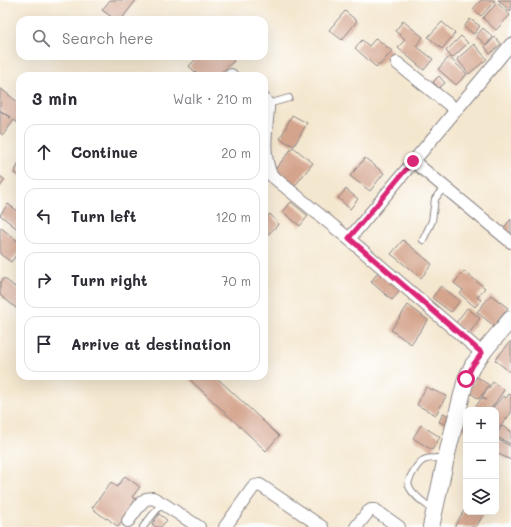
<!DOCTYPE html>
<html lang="en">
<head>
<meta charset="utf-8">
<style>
  body { margin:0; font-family:Mali,sans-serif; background:#f7f7f7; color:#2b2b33 }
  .controls { position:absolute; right:12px; bottom:12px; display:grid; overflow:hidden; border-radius:8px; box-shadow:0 4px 16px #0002 }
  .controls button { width:36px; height:36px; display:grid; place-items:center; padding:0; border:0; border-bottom:1px solid #e1e1e2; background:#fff; color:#2b2b33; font:20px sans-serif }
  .stop { position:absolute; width:12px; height:12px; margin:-9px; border:3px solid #db2777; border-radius:50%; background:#fff }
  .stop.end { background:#db2777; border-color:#fff; box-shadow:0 1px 4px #0008 }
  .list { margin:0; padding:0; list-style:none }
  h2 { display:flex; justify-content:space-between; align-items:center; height:52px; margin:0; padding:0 16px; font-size:17px }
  h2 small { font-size:13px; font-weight:400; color:#7c7c81 }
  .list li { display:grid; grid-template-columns:26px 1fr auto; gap:12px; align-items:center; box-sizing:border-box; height:56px; margin:0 8px 8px; padding:0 8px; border:1px solid #e1e1e2; border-radius:12px }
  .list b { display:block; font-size:15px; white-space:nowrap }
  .list em { font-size:13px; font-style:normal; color:#7c7c81 }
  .icon { flex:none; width:22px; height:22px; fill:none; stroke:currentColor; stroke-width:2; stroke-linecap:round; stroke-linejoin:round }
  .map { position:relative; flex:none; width:511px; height:527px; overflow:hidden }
  .search { position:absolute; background:#fff; box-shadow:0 4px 16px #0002; left:16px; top:16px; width:252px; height:44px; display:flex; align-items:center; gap:10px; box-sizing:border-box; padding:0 14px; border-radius:12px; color:#7c7c81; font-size:15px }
  .panel { position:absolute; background:#fff; box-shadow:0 4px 16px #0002; left:16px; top:72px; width:252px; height:308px; border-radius:12px }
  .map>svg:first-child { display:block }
  .building { fill:#d4a48d }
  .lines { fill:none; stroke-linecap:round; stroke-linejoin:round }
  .lane-casing { stroke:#8b8485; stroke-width:8 }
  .street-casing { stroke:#8b8485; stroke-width:14 }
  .secondary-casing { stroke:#8b8485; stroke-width:18 }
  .lane { stroke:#fff; stroke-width:6 }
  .street { stroke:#fff; stroke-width:12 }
  .secondary { stroke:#fff; stroke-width:16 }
  .route { stroke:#db2777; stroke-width:5 }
</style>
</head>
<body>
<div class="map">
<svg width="511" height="527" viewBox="0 0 511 527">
  <rect width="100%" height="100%" fill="#fff"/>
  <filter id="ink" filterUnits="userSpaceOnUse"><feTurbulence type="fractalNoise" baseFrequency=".025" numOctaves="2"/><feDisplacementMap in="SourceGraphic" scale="8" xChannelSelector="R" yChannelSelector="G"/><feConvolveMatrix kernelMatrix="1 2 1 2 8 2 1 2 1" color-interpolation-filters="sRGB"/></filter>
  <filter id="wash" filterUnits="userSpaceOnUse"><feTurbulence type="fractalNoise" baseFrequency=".012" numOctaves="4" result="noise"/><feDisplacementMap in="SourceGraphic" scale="16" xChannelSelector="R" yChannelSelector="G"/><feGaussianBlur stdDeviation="0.9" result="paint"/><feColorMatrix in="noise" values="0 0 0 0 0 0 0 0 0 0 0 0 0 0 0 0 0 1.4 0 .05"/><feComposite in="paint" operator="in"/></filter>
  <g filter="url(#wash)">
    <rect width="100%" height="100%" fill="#f4e7cf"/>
    <g id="blocks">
      <!-- building -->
      <path class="building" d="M110 0H136L121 20H116L102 10Z
        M481 0H494L495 1 481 16 473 9Z
        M498 0H511V10L510 11Z
        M497 3 510 15 496 30 483 18Z
        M345 11 357 21 342 40 329 30Z
        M470 19 480 26 474 34 464 27Z
        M403 21 423 37 416 46 433 59 424 70 398 48 405 39 395 31Z
        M442 22 455 33 442 49 428 37Z
        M483 28 493 37 486 45 476 36Z
        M461 36 468 43 452 58 446 51Z
        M495 37 501 44 490 54 485 47Z
        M376 38 392 51 380 65 378 64 376 67 355 48 362 40 369 46Z
        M474 44 487 59 469 74 457 59Z
        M199 56H229L234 61 217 76H199L189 66Z
        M449 57 467 74 456 85 438 69Z
        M439 76 445 83 439 88 433 82Z
        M0 88 20 104V125L14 120 3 135 0 133V111L11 118 0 110Z
        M292 115 307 123 294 146 280 139Z
        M293 147 313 163 294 187 274 171Z
        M365 158 384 173 370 191 350 176Z
        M20 161V176L14 173Z
        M0 176 5 180 0 187Z
        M346 189 358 199 350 209 338 198Z
        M291 202 308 216 300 226 283 212Z
        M8 204 20 213V231L0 215Z
        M270 214 279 224 264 238V220Z
        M511 219V237L502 230Z
        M0 227 20 243V250L11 262 0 254Z
        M403 240 432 264 421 278 391 254Z
        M379 271 401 290 392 300 371 282Z
        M464 271 485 288 477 297 481 300 475 307 460 294 463 290 454 283Z
        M4 278 20 291V311L0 295V283Z
        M441 286 460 301 451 312 432 298Z
        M491 295 508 308 494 326 477 312Z
        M408 305 428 320 411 344 391 330Z
        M467 308 480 318 469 334 455 324Z
        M511 341V373L495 360Z
        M186 376H215L279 436 266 451Z
        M477 377 489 385 479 399 467 391Z
        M493 382 504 390 493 406 489 410H473L482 398 486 400 482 397Z
        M426 387 446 396 436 415 417 405Z
        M509 394 511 395V413L496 432V410H491L503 396 506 398Z
        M443 413 455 419 452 427 439 422Z
        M466 419V431L460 427Z
        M421 425 440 437 432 450 413 438Z
        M502 426 511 431V444L496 437Z
        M496 439 511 446V460L496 453Z
        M125 476 140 487 132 497 138 501 118 527 107 518 106 519 92 508 111 482 117 487Z
        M466 507V512H485L476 527H454Z
        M159 514 167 520 161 527H156L152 524Z"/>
    </g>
  </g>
  <g filter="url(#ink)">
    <use href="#blocks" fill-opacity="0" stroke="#8b8485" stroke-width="1"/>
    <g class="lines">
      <defs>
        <path id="lane" d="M268 104 289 98
          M423 240 432 221 435 199 444 187
          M433 510C426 504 412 495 409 486 407 482 410 478 412 474 422 456 426 458 446 458
          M143 527 162 503"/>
        <path id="street" d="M397 63 456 110
          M231 75 232 76
          M264 99 268 104V109C266 132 262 153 271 175L349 239 482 353
          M413 161 511 242
          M349 239 511 44
          M128 521 142 502 146 499 153 498 162 503 199 527
          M225 527 252 489 255 486 260 485 322 527
          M356 527 368 512 371 510H375L399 527"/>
        <path id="secondary" d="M431 527 446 458 466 379 473 365 488 346 511 319"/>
      </defs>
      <!-- lane casing -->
      <use href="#lane" class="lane-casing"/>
      <!-- street casing -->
      <use href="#street" class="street-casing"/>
      <!-- secondary casing -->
      <use href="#secondary" class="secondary-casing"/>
      <!-- lane -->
      <use href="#lane" class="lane"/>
      <!-- street -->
      <use href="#street" class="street"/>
      <!-- secondary -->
      <use href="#secondary" class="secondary"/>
    </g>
  </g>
  <g class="lines" filter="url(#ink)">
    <!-- route -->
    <path class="route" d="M413 161 349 238 482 353 473 365 466 379"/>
  </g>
</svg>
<div class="controls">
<button>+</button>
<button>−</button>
<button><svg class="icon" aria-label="layers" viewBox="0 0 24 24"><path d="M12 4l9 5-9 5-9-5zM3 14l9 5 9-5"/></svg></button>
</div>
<div class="stop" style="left:466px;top:379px"></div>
<div class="stop end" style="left:413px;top:161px"></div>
<div class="search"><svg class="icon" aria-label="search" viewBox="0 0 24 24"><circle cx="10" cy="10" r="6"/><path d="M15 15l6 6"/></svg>Search here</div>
<section class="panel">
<h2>3 min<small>Walk · 210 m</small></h2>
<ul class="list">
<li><svg class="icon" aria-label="ahead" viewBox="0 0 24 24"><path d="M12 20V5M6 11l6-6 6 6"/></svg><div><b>Continue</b></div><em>20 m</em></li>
<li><svg class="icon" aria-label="left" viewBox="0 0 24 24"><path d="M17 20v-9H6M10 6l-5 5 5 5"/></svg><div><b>Turn left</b></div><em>120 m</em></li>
<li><svg class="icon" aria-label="right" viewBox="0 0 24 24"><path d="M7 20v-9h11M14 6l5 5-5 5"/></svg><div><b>Turn right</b></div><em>70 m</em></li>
<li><svg class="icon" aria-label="arrive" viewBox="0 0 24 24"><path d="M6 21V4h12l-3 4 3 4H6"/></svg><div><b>Arrive at destination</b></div></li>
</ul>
</section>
</div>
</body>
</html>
